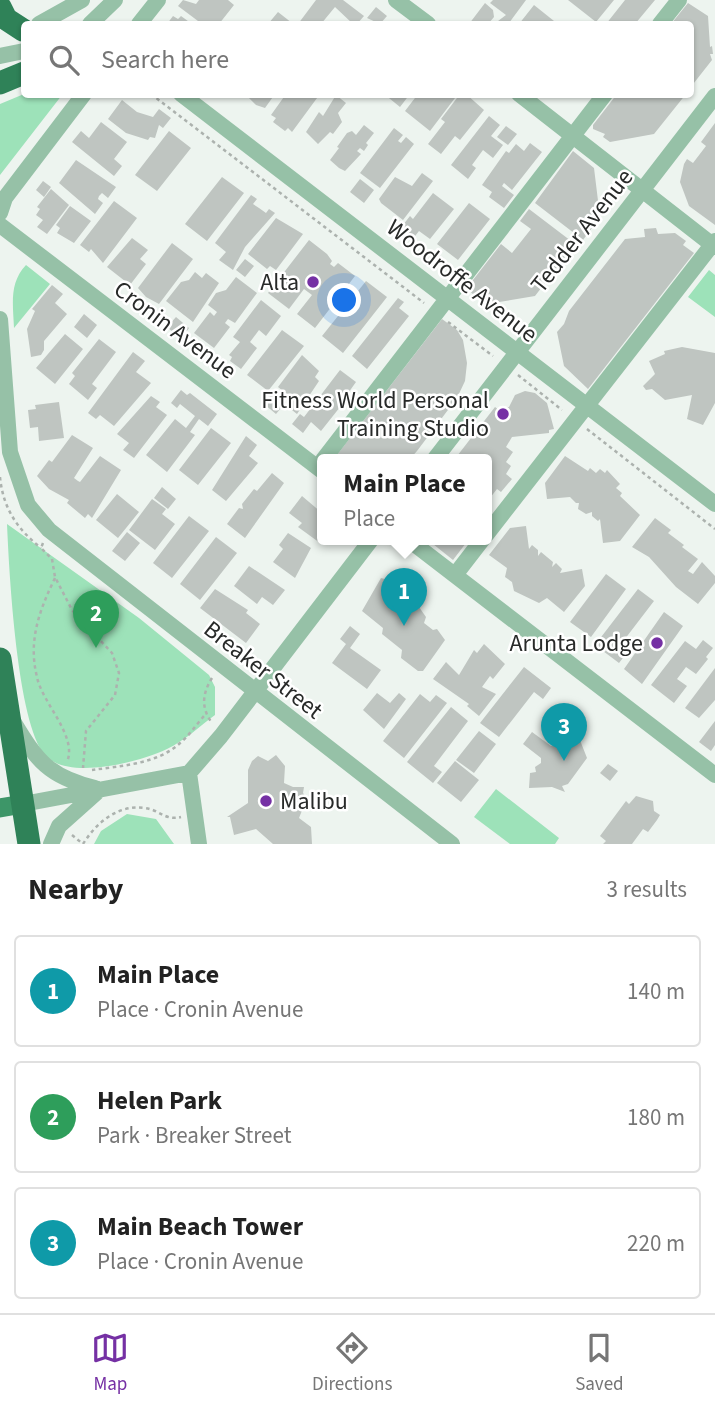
<!DOCTYPE html>
<html lang="en">
<head>
<meta charset="utf-8">
<style>
  body { margin:0; font-family:"Source Sans 3",sans-serif; background:#f2f2f2; color:#222 }
  .you { position:absolute; left:345px; top:301px; width:24px; height:24px; margin:-18px; border:5px solid #fff; border-radius:50%; background:#1a73e8; box-shadow:0 0 0 10px #1a73e833 }
  .badge { display:grid; place-items:center; width:46px; height:46px; border-radius:50%; background:#7530a4; color:#fff; font-size:23px; font-weight:700 }
  .pin { position:absolute; translate:-50% -58px; filter:drop-shadow(0 2px 4px #0008) }
  .pin::after { content:''; position:absolute; top:37px; width:24px; height:21px; background:inherit; clip-path:polygon(0 0,100% 0,50% 100%) }
  .popup { position:absolute; left:317px; top:454px; width:175px; height:91px; box-sizing:border-box; display:grid; place-content:center; border-radius:7px; background:#fff; filter:drop-shadow(0 2px 5px #0005); font-size:23px; white-space:nowrap; color:#767676 }
  .popup b { font-size:26px; color:#222 }
  .popup::after { content:''; position:absolute; left:50%; top:100%; margin-left:-14px; border:14px solid transparent; border-top-color:#fff }
  .list { margin:0; padding:0; list-style:none }
  h2 { display:flex; justify-content:space-between; align-items:center; height:91px; margin:0; padding:0 28px; font-size:30px }
  h2 small { font-size:23px; font-weight:400; color:#767676 }
  .list li { display:grid; grid-template-columns:46px 1fr auto; gap:21px; align-items:center; box-sizing:border-box; height:112px; margin:0 14px 14px; padding:0 14px; border:2px solid #e0e0e0; border-radius:7px }
  .list b { display:block; font-size:26px; white-space:nowrap }
  .list p { margin:0; font-size:23px; white-space:nowrap; color:#767676 }
  .list em { font-size:23px; font-style:normal; color:#767676 }
  .icon { flex:none; width:38px; height:38px; fill:none; stroke:currentColor; stroke-width:2; stroke-linecap:round; stroke-linejoin:round }
  .map { position:relative; flex:none; width:715px; height:844px; overflow:hidden }
  .search { position:absolute; background:#fff; box-shadow:0 2px 5px #0004; left:21px; right:21px; top:21px; height:77px; display:flex; align-items:center; gap:18px; box-sizing:border-box; padding:0 24px; border-radius:7px; color:#767676; font-size:26px }
  .sheet { height:469px; background:#fff }
  nav { display:flex; justify-content:space-around; align-items:center; box-sizing:border-box; height:98px; border-top:2px solid #e0e0e0; background:#fff; font-size:19px; color:#767676 }
  nav a { display:grid; justify-items:center; gap:4px }
  nav .on { color:#7530a4 }
  .map>svg:first-child { display:block }
  .green { fill:#9de2b9 }
  .building { fill:#bfc5c1 }
  .lines { fill:none; stroke-linecap:round; stroke-linejoin:round }
  .path { stroke:#acb2ae; stroke-width:2.5; stroke-dasharray:3.5 3.5; stroke-linecap:butt }
  .minor { stroke:#96c1a7; stroke-width:16 }
  .major { stroke:#3d9668; stroke-width:19 }
  .highway { stroke:#2f8258; stroke-width:23 }
  .poi-dot { fill:#7530a4; stroke:#fff; stroke-width:2.5 }
  .labels { text-anchor:middle; dominant-baseline:central; stroke-width:5; stroke-linejoin:round; paint-order:stroke }
  .street-label { font-size:24px; fill:#282a29; stroke:#fff }
  .poi-label { font-size:24px; fill:#282a29; stroke:#fff; text-anchor:end }
</style>
</head>
<body>
<div class="map">
<svg width="715" height="844" viewBox="0 0 715 844">
  <rect width="100%" height="100%" fill="#edf4ef"/>
  <!-- green -->
  <path class="green" d="M24 94 62 95 0 175V104Z
    M26 265 50 284 14 328C13 304 9 283 26 265Z
    M709 270 715 275V317L688 297Z
    M7 524 139 618 209 675 215 687V715C200 726 184 741 167 749 140 762 67 781 45 755 17 724 9 570 7 524Z
    M496 789 559 838 555 844H510L474 817Z
    M127 814 156 819 174 844H94L101 831Z"/>
  <!-- building -->
  <path class="building" d="M183 0 196 4 199 0H228L234 5 219 24H202L178 6Z
    M316 0H343L364 16 357 24H353L335 7 321 24H298Z
    M493 0H526L509 23 511 24H494L506 15 490 3Z
    M568 0H614L596 22Z
    M625 0H655L635 24H606Z
    M485 3 493 10 494 17 488 24H469Z
    M688 3 708 16 710 47 712 46 713 54H710L712 60 690 88V24H671Z
    M534 5 554 21 551 24H519Z
    M376 7 387 16 380 24 367 18Z
    M278 12 292 23 291 24H268Z
    M173 16 178 19 181 16 192 24H167Z
    M245 94H275L265 108 256 105Z
    M286 94H320L292 132 288 128 285 131 273 122 276 118 271 115Z
    M384 94H410L400 107Z
    M418 94 437 95 458 94 430 131 405 111Z
    M460 94H466L484 110 460 140 455 136 441 154 428 144 445 122 441 119Z
    M617 94H686L654 134 610 142 603 137 605 134 593 129V125Z
    M336 95 346 103 338 113 342 122 333 134 330 132 318 144 306 132 319 112 323 116Z
    M122 100 137 112 153 117 159 109 171 118 163 128 159 125 155 138 150 137 148 140 126 133 108 119Z
    M489 116 500 125 491 136 503 145 493 158 483 150 472 165 476 168 468 179 451 165Z
    M101 122 127 142 114 159 122 166 114 176 72 142 81 131 89 138Z
    M715 123V225L689 206 680 182 684 164 687 159 693 163 706 146 701 142Z
    M364 125 374 133 366 143 368 145 364 151 360 148 357 151 361 154 345 171 339 168 330 160 339 148 337 147 347 133 352 131 356 135Z
    M506 126 517 134 508 145 497 137Z
    M394 128 403 135 398 141 401 143 406 137 414 144 380 188 360 173Z
    M169 131 191 148 157 191 135 175Z
    M530 143 542 152 512 190 504 183 502 186 514 195 504 208 489 197 492 192 482 185 506 151 509 153 516 144 524 151Z
    M573 151 594 168 600 217 583 240 535 203Z
    M76 160 116 187 108 198 102 193 99 196 98 199 103 203 95 214 59 183Z
    M422 173 433 181 403 220 381 203 379 199 395 177 412 186Z
    M222 177 244 193 207 241 185 224Z
    M360 179 374 190 364 203 350 192Z
    M43 181 51 187 44 197 36 190Z
    M51 189 69 205 47 234 37 227 43 220 36 215 40 209 37 207Z
    M433 193 454 209 430 239 419 231 412 240 399 230 410 216 413 219Z
    M251 195 257 199 253 204 259 208 266 213 269 209 275 213 245 247 233 270 219 260 226 252 215 243Z
    M114 201 137 218 103 263 91 249 89 252 80 245Z
    M469 203 490 219 458 260 437 244Z
    M70 206 91 221 74 243 57 233 60 228 56 225Z
    M529 209 575 244 535 296 487 304 466 289 501 244 512 253 531 229 520 221Z
    M276 218 303 234 276 270 270 266 267 269 248 254Z
    M656 228 658 234 675 233 686 241 683 245 694 253 588 389 564 366 557 332 564 324 569 311 625 239 645 237 644 229Z
    M132 238 148 250 140 259 146 264 130 285 107 267Z
    M309 240 327 254 332 261 330 264 334 267 338 263 355 276 315 328 297 314 312 295 304 289 289 309 268 293Z
    M172 243 193 259 159 304 146 297 138 288Z
    M245 259 254 266 245 277 236 270Z
    M195 272 202 278 206 273 219 283 193 322 166 301 181 282 189 280Z
    M236 277 257 293 235 323 228 319 225 323 230 327 214 348 194 333 210 312 214 316 217 312 208 305 216 293 226 290Z
    M366 281 387 297 343 353 322 336Z
    M52 285 63 294 55 303 67 314 44 341V350L41 355 31 357 27 329 35 311 32 309Z
    M398 298 404 302 399 308 409 316 367 369 352 356Z
    M261 300 281 316 266 336 259 330 250 342 257 348 241 369 230 361 232 357 229 355 240 342 233 337Z
    M84 314 97 325 87 338 74 327Z
    M176 317 189 328 181 339 167 327Z
    M442 319 457 330 463 340 467 363 465 381 457 398 417 451 409 460H333Z
    M282 330 304 346 268 391 247 375Z
    M65 334 83 349 55 384 36 368Z
    M99 339 116 352 92 384 97 388 88 400 69 384 75 376 72 373Z
    M682 347 715 353V403L703 425 687 419 692 395 665 400 652 389 646 390 643 386 655 374 649 361 665 354 664 351Z
    M133 352 145 361 136 372 151 383 114 426 100 415 96 419 88 413Z
    M302 355 319 371 315 377 319 381 297 414 288 407 293 399 278 387Z
    M340 370 356 382 346 396 348 397 321 431 311 422 303 433 292 424 300 414 304 417Z
    M181 390 187 395 190 393 217 414 208 426 199 419 190 432 195 435 167 472 146 455 175 419 186 428 195 416 180 404 177 408 171 403Z
    M525 391 535 393 547 403 554 429 549 430V433L512 437 506 447 513 452 506 462 511 466 506 474 512 479 501 492 497 489 486 503V460H454L495 407 499 410 509 407 515 395Z
    M273 392 286 402 276 414 264 404Z
    M151 396 160 402 156 407 167 415 134 458 123 450 129 443 117 434Z
    M59 402 64 438 39 441 38 427 30 428 28 410 36 409 35 405Z
    M211 428 231 443 198 485 179 470Z
    M72 435 93 448 74 478 78 481 80 482 100 456 121 470 92 518 88 514 85 518 67 503 69 500 49 489 37 476 49 460 52 462Z
    M246 436 257 445 249 456 258 463 226 501 212 490Z
    M565 456 588 471 590 468 596 473 600 469 605 473 607 470 620 484 616 488 622 493 620 496 640 515 620 541 603 543 600 519 598 521 592 516V512L586 514 578 509 579 503H576L570 497 547 499 545 483Z
    M272 473 284 483 245 538 227 524 239 508 243 509 242 504 254 489 257 491Z
    M162 487 176 499 168 509 154 498Z
    M117 494 139 512 118 538 96 520Z
    M302 496 322 513 320 543 298 527 302 523 289 513Z
    M152 499 166 509 162 514 175 524 155 550 129 530Z
    M189 516 209 531 172 578 153 563Z
    M655 518 671 530 668 533 684 545 682 547 698 559 688 571 693 574 702 562 715 576V583L698 604 676 587 649 557 632 547Z
    M526 526 529 549 532 545 538 550V556L541 552 553 562 552 567 556 563 562 569 560 573 582 569 585 586 564 612 547 598 539 603 514 591 512 582 505 577 507 568 489 555 510 528Z
    M127 532 140 543 125 561 112 551Z
    M288 533 311 548 295 578 273 562 283 549 279 545Z
    M216 537 237 553 200 600 180 584Z
    M432 540H463L466 543 453 560 433 544Z
    M249 566 285 590 273 605 262 597 257 604 234 586Z
    M606 574 626 589 591 637 570 622Z
    M381 578 400 583 407 595 405 601 419 607 426 617 424 623 433 630 437 629 445 640 423 671H418L401 658 402 650 382 634 383 628 362 611Z
    M215 589 248 610 246 613 260 624 246 643 200 608Z
    M638 589 654 601 618 648 626 654 619 663 595 645Z
    M664 612 683 626 642 684 624 669Z
    M350 626 360 634 350 648 381 670 367 689 332 663 346 644 340 639Z
    M703 640 713 648 706 657 708 659 696 674 686 667 677 679 687 686 674 703 651 685 685 641 696 649Z
    M484 644 505 664 493 679 490 676 482 687 496 694 479 716 467 706 469 704 433 679 446 662 459 675 474 650 477 653Z
    M524 667 551 688 543 699 534 692 499 737 480 723Z
    M715 668V700L699 718 685 708Z
    M377 693 390 703 399 693 406 699 384 729 363 710Z
    M420 694 430 702 436 695 447 703 404 758 383 741Z
    M451 707 468 721 434 766 442 772 433 783 407 762Z
    M715 721V745L711 751 699 742Z
    M576 730 587 758 568 784 562 786 565 792 552 787 529 788 530 773 536 772 535 767 541 763V758L523 744 532 732 551 746 556 745 555 740 563 738V732Z
    M479 731 496 744 474 773 456 760Z
    M276 755 285 766 284 783 293 787H304L303 793 310 802 303 808 299 818 311 827 312 844H273L256 829 234 835 230 817H227L248 803V770L252 761 258 756 268 761Z
    M455 761 479 780 461 802 437 783Z
    M608 764 618 771 610 781 600 773Z
    M636 796 653 801 654 811 660 815 657 820 648 832 643 829 632 844H603L606 841 600 836 626 801 629 804Z"/>
  <g class="lines">
    <!-- path -->
    <path class="path" d="M151 94 424 303
      M448 322 493 356
      M518 375 562 410
      M587 429 715 529
      M0 477C3 508 17 529 41 548
      M43 543 41 548 52 559 55 577 72 610 112 653 119 673 115 695 86 731 83 768
      M55 578C39 611 28 641 37 677 42 703 78 736 67 762
      M212 678C202 694 201 708 212 723
      M92 770C120 766 158 764 180 743 190 735 197 723 206 714
      M72 835 83 844
      M83 844C96 823 118 804 145 808 160 810 165 821 181 817"/>
    <!-- minor -->
    <path class="minor" d="M396 0 428 24
      M39 24 82 0
      M90 24 115 0
      M139 24 158 0
      M660 24 679 0
      M0 56 24 51
      M181 94 715 504
      M519 94 715 247
      M0 213 5 198 84 94
      M0 225 322 471
      M0 319 10 452 28 505 49 530 452 844
      M323 460 605 94
      M434 460 715 96
      M486 535 715 241
      M409 540 715 775
      M455 575 482 540
      M13 721C37 761 49 777 95 788
      M189 773 199 844
      M23 804 189 773 221 736 371 540
      M51 844 59 826 96 793"/>
    <!-- major -->
    <path class="major" d="M0 808 23 804"/>
    <!-- highway -->
    <path class="highway" d="M0 7 6 19 23 30
      M0 83 24 73
      M0 659 29 844"/>
  </g>
  <!-- markers -->
  <g class="poi-dot">
    <circle cx="313" cy="282" r="7"/>
    <circle cx="503" cy="414" r="7"/>
    <circle cx="657" cy="643" r="7"/>
    <circle cx="266" cy="801" r="7"/>
  </g>
  <g class="labels">
    <!-- street labels -->
    <g class="street-label">
      <text transform="translate(582 231) rotate(-52)">Tedder Avenue</text>
      <text transform="translate(462 281) rotate(38)">Woodroffe Avenue</text>
      <text transform="translate(175 330) rotate(37)">Cronin Avenue</text>
      <text transform="translate(263 670) rotate(38)">Breaker Street</text>
    </g>
    <!-- poi labels -->
    <g class="poi-label">
      <text x="299" y="282">Alta</text>
      <text x="489" y="400">Fitness World Personal<tspan x="489" dy="28">Training Studio</tspan></text>
      <text x="643" y="643">Arunta Lodge</text>
      <text x="280" y="801" text-anchor="start">Malibu</text>
    </g>
  </g>
</svg>
<div class="you"></div>
<div class="pin badge" style="left:404px;top:626px;background:#0f9aa8">1</div>
<div class="popup"><b>Main Place</b>Place</div>
<div class="pin badge" style="left:96px;top:648px;background:#2e9e5b">2</div>
<div class="pin badge" style="left:564px;top:761px;background:#0f9aa8">3</div>
<div class="search"><svg class="icon" aria-label="search" viewBox="0 0 24 24"><circle cx="10" cy="10" r="6"/><path d="M15 15l6 6"/></svg>Search here</div>
</div>
<section class="sheet">
<h2>Nearby<small>3 results</small></h2>
<ul class="list">
<li><span class="badge" style="background:#0f9aa8">1</span><div><b>Main Place</b><p>Place · Cronin Avenue</p></div><em>140 m</em></li>
<li><span class="badge" style="background:#2e9e5b">2</span><div><b>Helen Park</b><p>Park · Breaker Street</p></div><em>180 m</em></li>
<li><span class="badge" style="background:#0f9aa8">3</span><div><b>Main Beach Tower</b><p>Place · Cronin Avenue</p></div><em>220 m</em></li>
</ul>
</section>
<nav>
<a class="on"><svg class="icon" aria-label="map" viewBox="0 0 24 24"><path d="M3 6l6-2 6 2 6-2v14l-6 2-6-2-6 2zM9 4v14M15 6v14"/></svg>Map</a>
<a><svg class="icon" aria-label="directions" viewBox="0 0 24 24"><path d="M12 3l9 9-9 9-9-9zM9 14v-3h6M13 9l2 2-2 2"/></svg>Directions</a>
<a><svg class="icon" aria-label="saved" viewBox="0 0 24 24"><path d="M7 4h10v16l-5-4-5 4z"/></svg>Saved</a>
</nav>
</body>
</html>
